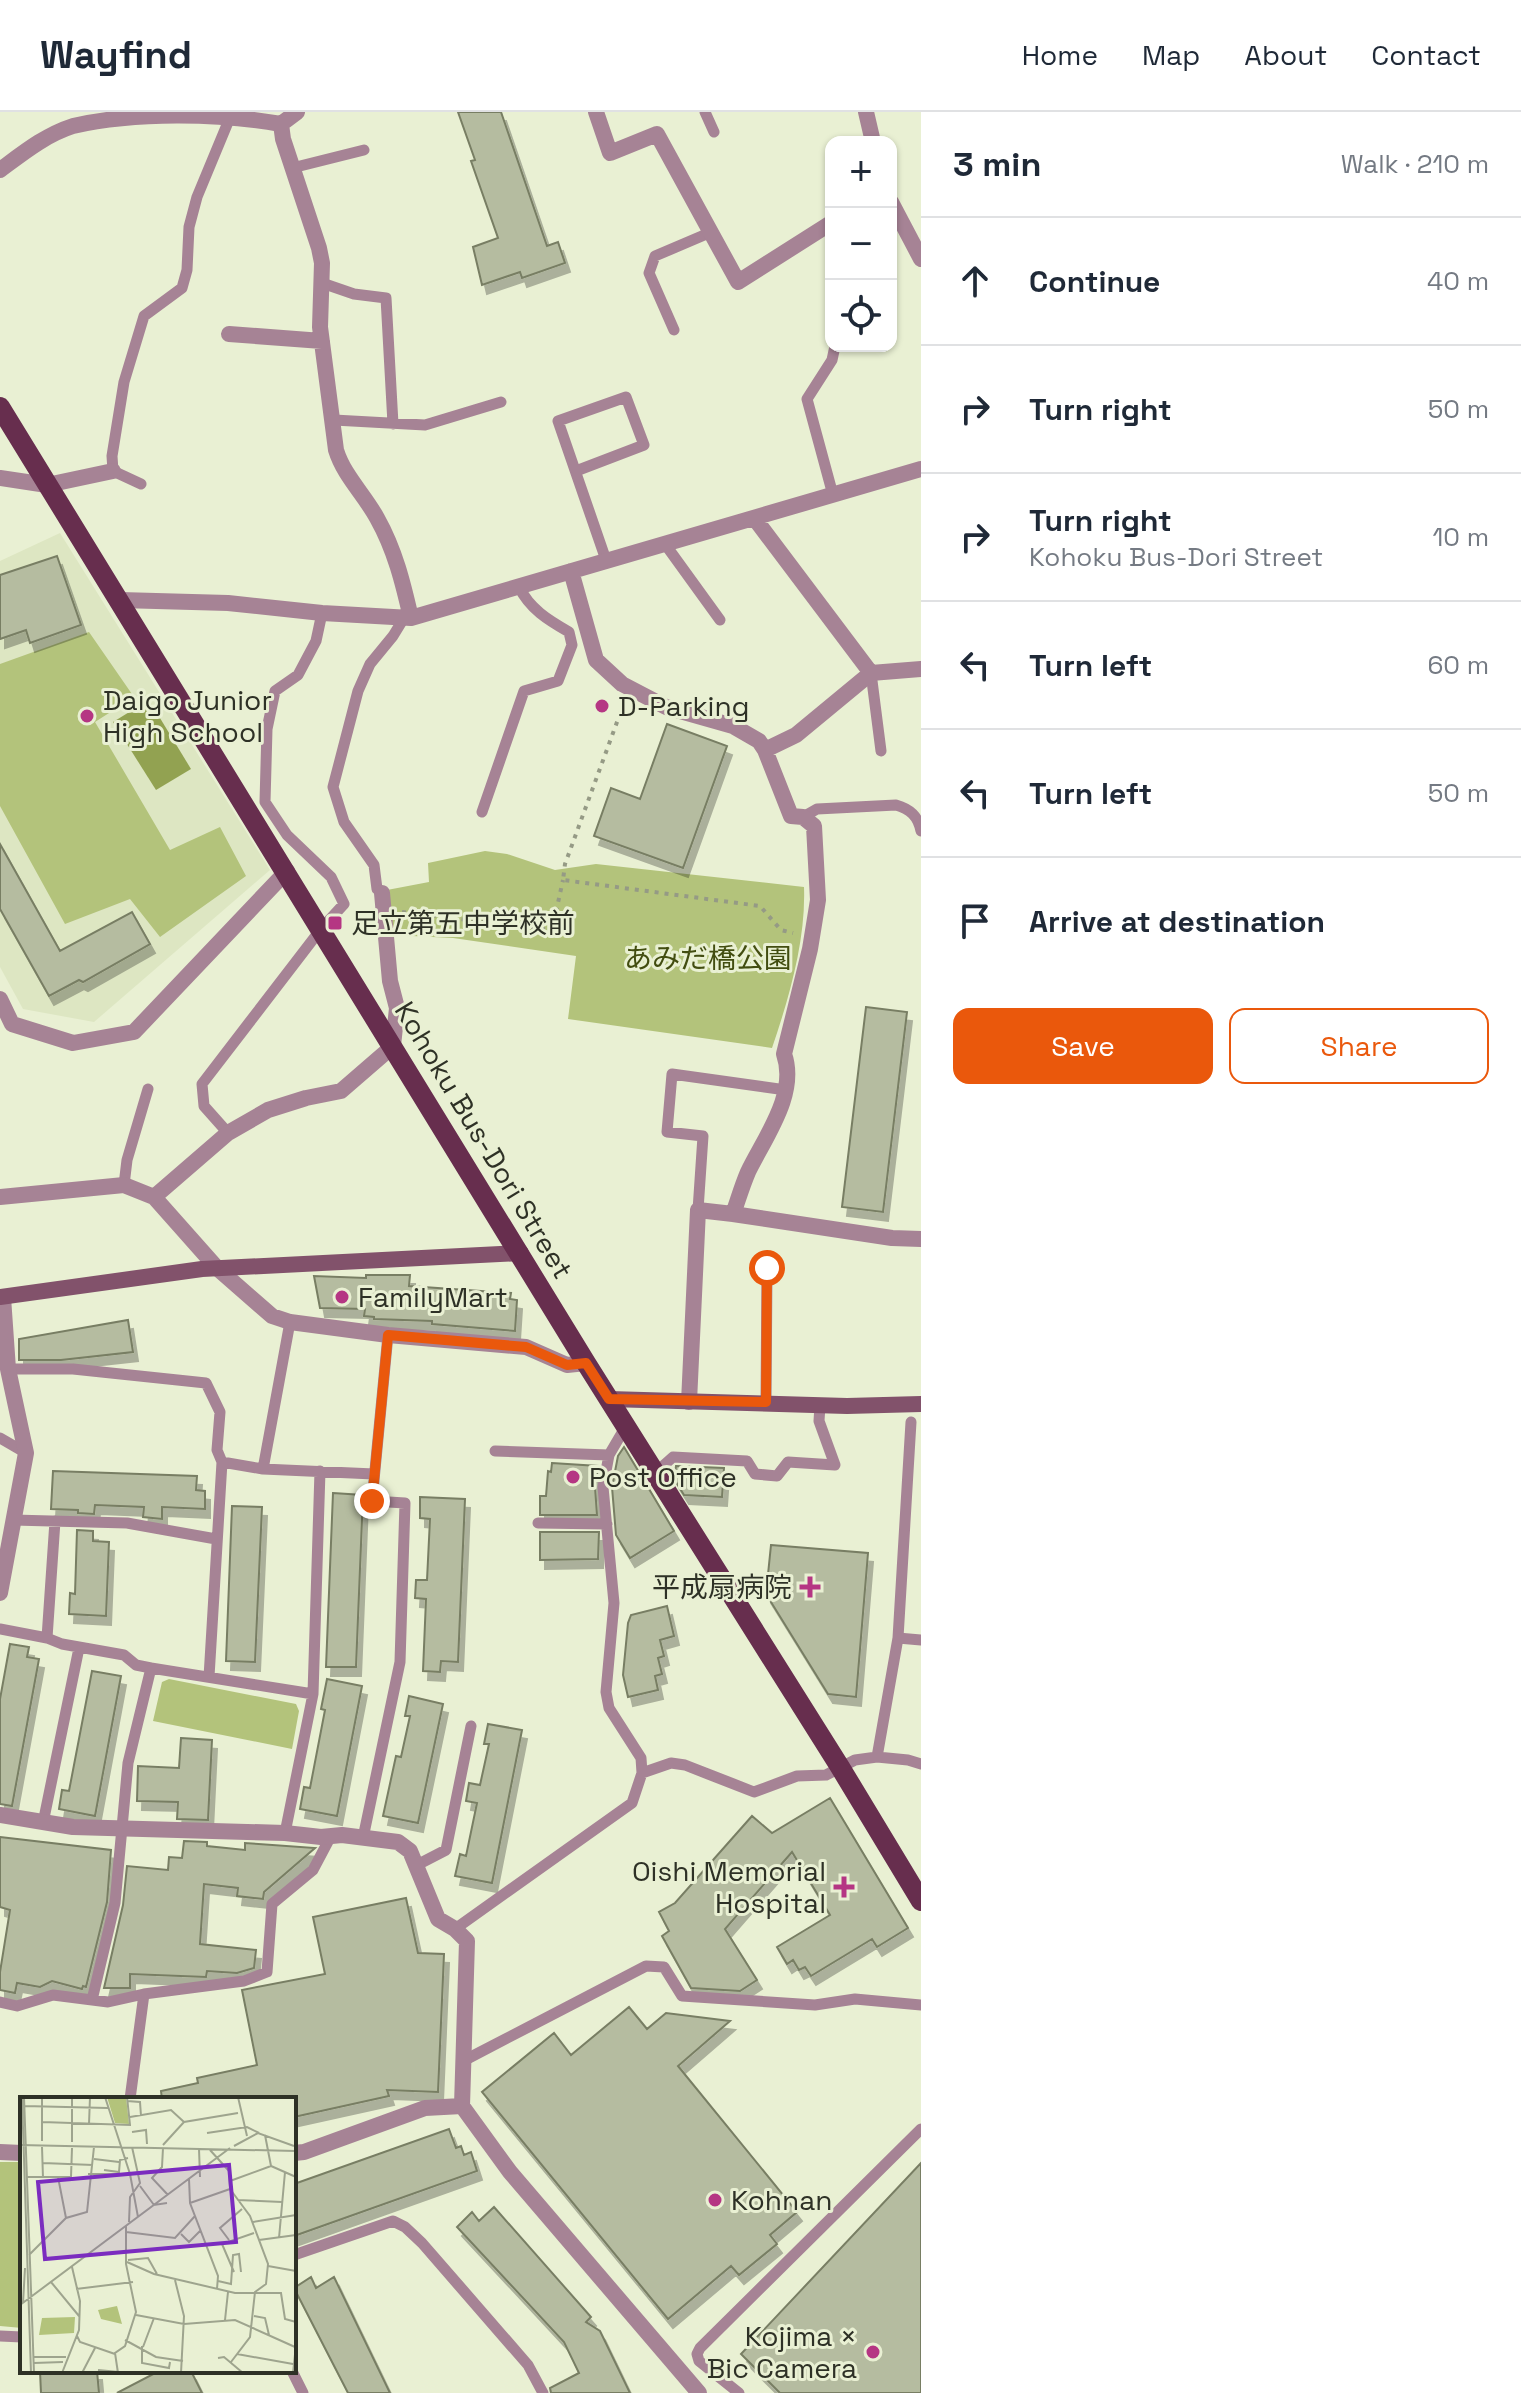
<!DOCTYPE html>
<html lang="en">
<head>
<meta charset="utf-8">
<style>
  body { margin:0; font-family:"Space Grotesk","Noto Sans JP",sans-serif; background:#f2f2f3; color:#1f2937 }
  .controls { position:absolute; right:24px; top:24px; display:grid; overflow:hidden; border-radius:16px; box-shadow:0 2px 6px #0004 }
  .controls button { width:72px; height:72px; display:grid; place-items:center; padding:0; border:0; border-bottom:2px solid #e0e1e3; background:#fff; color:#1f2937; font:40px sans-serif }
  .stop { position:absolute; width:24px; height:24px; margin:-18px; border:6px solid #ea580c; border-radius:50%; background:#fff }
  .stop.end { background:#ea580c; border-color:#fff; box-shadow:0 2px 8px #0008 }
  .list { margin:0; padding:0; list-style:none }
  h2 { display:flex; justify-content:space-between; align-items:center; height:104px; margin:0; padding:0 32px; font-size:34px }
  h2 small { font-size:26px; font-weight:400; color:#747a83 }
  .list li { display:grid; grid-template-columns:52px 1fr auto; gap:24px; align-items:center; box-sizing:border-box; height:128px; padding:0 32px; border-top:2px solid #e0e1e3 }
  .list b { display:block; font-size:30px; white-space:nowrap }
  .list p { margin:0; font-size:26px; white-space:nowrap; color:#747a83 }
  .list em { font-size:26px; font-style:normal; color:#747a83 }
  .actions { display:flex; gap:16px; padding:24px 32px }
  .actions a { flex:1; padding:18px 0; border:2px solid #ea580c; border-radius:16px; text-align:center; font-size:28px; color:#ea580c }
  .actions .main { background:#ea580c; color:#fff }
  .icon { flex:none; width:44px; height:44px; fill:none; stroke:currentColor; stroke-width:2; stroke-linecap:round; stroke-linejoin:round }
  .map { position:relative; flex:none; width:921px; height:2281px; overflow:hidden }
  header { display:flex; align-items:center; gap:48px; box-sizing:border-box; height:112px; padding:0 40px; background:#fff; border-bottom:2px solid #e0e1e3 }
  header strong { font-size:38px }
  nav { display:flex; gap:44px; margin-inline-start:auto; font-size:28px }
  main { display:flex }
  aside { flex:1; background:#fff }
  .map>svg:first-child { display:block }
  .built { fill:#dde6c2 }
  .green { fill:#b3c37b }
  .water { fill:#92a251 }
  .building { fill:#b5bca0; stroke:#787e64; stroke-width:2; filter:url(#shadow) }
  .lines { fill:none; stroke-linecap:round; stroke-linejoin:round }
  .path { stroke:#959a85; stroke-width:4; stroke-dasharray:4 6; stroke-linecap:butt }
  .lane { stroke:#a68395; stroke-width:11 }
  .street { stroke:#a68395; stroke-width:16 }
  .secondary { stroke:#82526b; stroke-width:16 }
  .primary { stroke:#672e4e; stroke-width:20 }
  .route { stroke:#ea580c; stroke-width:10 }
  .poi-dot { fill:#b53683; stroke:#e9f0d3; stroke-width:3 }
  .labels { text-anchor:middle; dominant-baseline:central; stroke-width:6; stroke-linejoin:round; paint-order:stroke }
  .poi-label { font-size:28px; fill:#2e3126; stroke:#e9f0d3; text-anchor:start }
  .park-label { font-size:28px; fill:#424d10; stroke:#e9f0d3 }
  .street-label { font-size:28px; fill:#2e3126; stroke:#e9f0d3 }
  .inset-road { fill:none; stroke:#9ea48e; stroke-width:2 }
  .view { fill:#7b2cbf; fill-opacity:0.15; stroke:#7b2cbf; stroke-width:4 }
  .inset-edge { fill:none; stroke:#2e3126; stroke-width:4 }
</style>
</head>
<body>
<header>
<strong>Wayfind</strong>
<nav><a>Home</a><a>Map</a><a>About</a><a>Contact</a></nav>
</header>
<main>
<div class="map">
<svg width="921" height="2281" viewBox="0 0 921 2281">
  <defs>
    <filter id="shadow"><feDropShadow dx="5" dy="9" stdDeviation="0" flood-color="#0004"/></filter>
  </defs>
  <rect width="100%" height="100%" fill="#e9f0d3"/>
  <!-- built -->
  <path class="built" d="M60 421 270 758 94 910 23 897 0 855V449Z"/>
  <!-- green -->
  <path class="green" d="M89 520 134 585 95 610 170 738 220 715 246 764 160 825 130 787 65 812 0 694V552Z
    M485 739 507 742 555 758 596 752 804 775C806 828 789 886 772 936L568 907 576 844 453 826 391 823 387 778 429 770 428 751Z
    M169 1567 296 1592 299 1599 292 1637 153 1609 162 1570Z
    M0 2050H22V2216L0 2214Z"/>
  <!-- water -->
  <path class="water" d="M149 588 191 657 156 678 113 610Z"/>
  <!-- building -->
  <path class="building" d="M458 0H501L547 134 558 130 565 151 522 166 520 160 482 173 473 135 498 126 471 49 475 48Z
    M57 444 81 513 30 531 26 518 0 527V463Z
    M667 612 727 634 683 756 594 724 611 676 640 687Z
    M0 732 60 839 132 800 150 832 83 870 79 868 49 884 0 797Z
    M866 895 907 900 883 1100 842 1095Z
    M366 1163H410L409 1174 511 1181 510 1187 517 1188 515 1219 432 1212V1209L374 1207V1205L364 1204 365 1197 320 1196 314 1164 366 1166Z
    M128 1208 133 1240 61 1248H19V1227Z
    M624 1335 674 1419 630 1446 616 1423 612 1375 618 1344Z
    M552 1351 598 1354 595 1375 597 1403H540V1384H546L548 1359 551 1360Z
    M676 1354 724 1356 722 1385 684 1383 674 1367Z
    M53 1359 197 1364 196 1378 205 1379V1397L162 1395V1407L143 1405 144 1395 95 1393 94 1402 78 1401V1398L51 1397Z
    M333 1381 363 1383 356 1555H326Z
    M420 1385 465 1387 458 1550 441 1549 440 1560 423 1559 426 1487 415 1486 416 1468H427L430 1407 420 1406Z
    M232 1394 262 1395 255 1550 226 1549Z
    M77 1418 93 1419V1429L109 1430 106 1504 69 1502 70 1481 75 1482Z
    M540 1420H599L598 1447 540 1448Z
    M771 1433 868 1441 856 1585 828 1582 766 1482Z
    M667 1494 674 1524 660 1528 664 1544 658 1546 662 1562 655 1564 658 1578 628 1585 623 1563 628 1511 631 1503Z
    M10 1532 29 1535 27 1545 39 1547 12 1694 0 1692V1587Z
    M92 1559 121 1564 95 1704 59 1697 62 1678 69 1679Z
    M327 1567 362 1574 337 1704 300 1697 304 1675 310 1676 325 1598 321 1597Z
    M409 1584 443 1592 418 1711 383 1704 396 1644 401 1645 410 1604H405Z
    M488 1612 522 1618 492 1771 455 1764 460 1742 466 1744 477 1691 466 1689 469 1671 480 1673 489 1632H484Z
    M181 1626 212 1628 208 1708 177 1707 178 1690 137 1689 138 1654 179 1656Z
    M830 1686 908 1816 877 1835 872 1827 811 1864 805 1855 799 1858 793 1848 787 1852 777 1835 830 1803 792 1740 725 1817 757 1868 740 1879 691 1876 662 1824 669 1819 659 1800 675 1791 752 1704 772 1721Z
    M0 1725 111 1738 107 1790 86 1875 83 1874 82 1877 52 1869 40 1875 17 1871 15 1881 0 1878V1860L10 1798 0 1795Z
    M184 1729 207 1730V1734L245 1738V1731L315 1736 264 1780 263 1787 237 1784 238 1776 204 1772 200 1832 256 1838 254 1856 237 1861 207 1859 206 1865 130 1862V1876H104L123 1793 127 1754 168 1758 169 1745 182 1746Z
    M406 1786 418 1841 444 1842 438 1980 387 1978 389 1984 294 2005V1987H162L161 1979 198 1971 197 1966 257 1953 242 1878 325 1862 313 1805Z
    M629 1895 647 1917 666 1901 730 1909 678 1954 797 2100 770 2123 777 2132 739 2163 731 2154 668 2207 482 1980 554 1921 571 1943Z
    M449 2017 456 2036 461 2034 464 2043 471 2040 477 2059 294 2124V2072Z
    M921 2051V2281H780L741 2242Z
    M494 2095 591 2205 586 2210 600 2219 630 2281H551L550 2276 579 2261 564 2230 457 2115 472 2100 479 2109Z
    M311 2165 316 2176 334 2165 390 2281H348L294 2176Z
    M40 2259H97L99 2281H41Z
    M159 2259H191L202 2281H117Z"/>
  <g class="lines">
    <!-- path -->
    <path class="path" d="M624 591 565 752 563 768 760 794 781 818 793 821
      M402 800 552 818 563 768"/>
    <!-- lane -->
    <path class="lane" d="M705 0 714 20
      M292 56 364 38
      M322 171 354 182 386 186 393 312
      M674 218 649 161 655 144 709 121
      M334 308 425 313 501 290
      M576 359 644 333 626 285 558 309 606 448
      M141 372 113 359 112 344 124 270 144 204 182 176 187 158 189 115 197 85 231 3
      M833 383 807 287 832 248 835 234
      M665 432 720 508
      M871 561 881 639
      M482 700 524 579 558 569 572 533 569 520C548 508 530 497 519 475
      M803 705 817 697 896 693C910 697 918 704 921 719
      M382 781 377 777 374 753 344 710 333 675 358 579 370 552 393 524 404 506
      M228 1021 204 994 202 972 321 817 344 792 331 765 287 723 265 690 267 617 275 579 298 563 316 529 322 501
      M124 1073 127 1048 148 977
      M698 1098 703 1024 667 1020 672 962 786 978
      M8 1257H73L206 1271 220 1300 217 1338 222 1350 263 1357 374 1362
      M766 1290 767 1156
      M0 1326 26 1341
      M495 1339 609 1343
      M263 1357 290 1210
      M655 1361 673 1345 747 1349 755 1362 777 1364 788 1350 835 1353 819 1309 820 1293
      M13 1408 127 1411 216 1427
      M538 1411 607 1412
      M0 1517 47 1526 62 1532 124 1543 136 1553 151 1556
      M47 1526 55 1409
      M898 1526 921 1528
      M209 1565 222 1350
      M877 1645 908 1648 921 1652
      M642 1661 671 1651 685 1653 754 1680 797 1664 826 1663 855 1648 877 1645 898 1526 911 1310
      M43 1711 79 1536
      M285 1721 313 1582 320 1359
      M363 1726 400 1550 405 1391 372 1389 388 1223
      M415 1754 446 1738 471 1614
      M455 1817 632 1691 642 1661 641 1646 609 1596 606 1580 614 1491 603 1375 609 1343 626 1314
      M92 1888 115 1791 128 1651 151 1556 313 1582
      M0 1890 17 1894 53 1883 108 1890 144 1882 244 1869 267 1860 272 1792 313 1758 331 1724
      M465 1948 646 1854 664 1855 682 1884 815 1893 855 1887 921 1893
      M130 1987 144 1882
      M294 2143 393 2109 405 2115 422 2131 528 2253 543 2281
      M0 2224 22 2225
      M292 2259 303 2281
      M739 2281 699 2249 697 2242 700 2236 921 2017"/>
    <!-- street -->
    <path class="street" d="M596 0 610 41 657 22 738 170 831 111
      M866 0 873 30
      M281 12 283 27 319 136 322 151 320 215 336 338C344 364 364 382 377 406 395 438 403 471 411 506
      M0 58C23 41 45 23 73 14 135 0 218 1 281 12L297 0
      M891 90 921 147
      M229 222 322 229
      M0 366 47 373 113 359
      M755 407 871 561 796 623 765 638
      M571 459 596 548 622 572 666 595 733 614 759 629 765 638 791 704 803 705 814 714 818 788 810 837 784 942C798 982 765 1025 748 1060 742 1074 738 1088 733 1102L698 1098 689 1290
      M120 488 228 491 322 501 411 506 921 357
      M871 561 921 557
      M0 887 12 912 73 931 134 920 287 759
      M0 1085 124 1073 154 1085 217 1156 272 1204 290 1210 388 1223 526 1235 567 1253 586 1251
      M154 1085 228 1021 268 998 306 986 341 979 393 934 397 896 390 869 382 781
      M733 1102 892 1126 921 1127
      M0 1481 26 1341 8 1257 3 1185
      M0 1703 73 1715 285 1721 321 1725 342 1723 398 1730 410 1739 438 1807 455 1817 467 1829 462 1994 510 2060 699 2281
      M0 2040 22 2041
      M294 2041 304 2040 425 1996 462 1994"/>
    <!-- secondary -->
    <path class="secondary" d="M0 1185 202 1157 521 1141
      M609 1287 847 1294 921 1292"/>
    <!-- primary -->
    <path class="primary" d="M0 295 586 1251 840 1655 921 1789"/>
  </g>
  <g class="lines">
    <!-- route -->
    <path class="route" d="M372 1389 388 1223 526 1235 567 1253 586 1251 609 1287 766 1290 767 1156"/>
  </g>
  <!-- markers -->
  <g class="poi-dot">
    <circle cx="602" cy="594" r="8"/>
    <circle cx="87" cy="604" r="8"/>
    <rect x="327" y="803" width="16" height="16" rx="4"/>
    <circle cx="342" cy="1185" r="8"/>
    <circle cx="573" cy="1365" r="8"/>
    <path d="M806 1463h8v8h8v8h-8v8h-8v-8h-8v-8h8z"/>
    <path d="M840 1763h8v8h8v8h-8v8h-8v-8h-8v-8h8z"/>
    <circle cx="715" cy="2088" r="8"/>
    <circle cx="873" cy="2240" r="8"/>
  </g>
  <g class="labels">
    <!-- poi labels -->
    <g class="poi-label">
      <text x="103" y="588">Daigo Junior<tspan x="103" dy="32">High School</tspan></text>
      <text x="618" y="594">D-Parking</text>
      <text x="351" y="811">足立第五中学校前</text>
      <text x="358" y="1185">FamilyMart</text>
      <text x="589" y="1365">Post Office</text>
      <text x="792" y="1475" text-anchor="end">平成扇病院</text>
      <text x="826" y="1759" text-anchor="end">Oishi Memorial<tspan x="826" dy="32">Hospital</tspan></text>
      <text x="731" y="2088">Kohnan</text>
      <text x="857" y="2224" text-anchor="end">Kojima ×<tspan x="857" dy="32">Bic Camera</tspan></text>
    </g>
    <!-- park labels -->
    <g class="park-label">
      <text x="708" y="846">あみだ橋公園</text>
    </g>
    <!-- street labels -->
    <g class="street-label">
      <text transform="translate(484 1028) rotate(59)">Kohoku Bus-Dori Street</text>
    </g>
  </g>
  <!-- overview -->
  <g transform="translate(20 1985)">
    <rect width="276" height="276" fill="#e9f0d3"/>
    <path d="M87 0H106L109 27 95 26ZM97 209 102 227 81 222 78 213ZM55 220 54 236 19 238 22 221Z" fill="#b3c37b"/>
    <path class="inset-road" d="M2 0 11 276M4 0 14 276M22 0V44M85 0 110 77 118 120M218 0 227 39M107 4 120 5 121 19M4 9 88 11M110 20 151 13 164 25M22 25 110 28 107 0M69 27 70 0M112 35 126 33 127 47M187 36 227 30 239 36M245 38 251 69 276 80M52 45V0M0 48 276 54M143 48 164 25 218 16M214 49 238 36 274 49M22 50 23 81M143 51 142 70 132 81 148 98M179 52 180 80M190 53 209 74 210 92 230 119 248 167 246 187 235 195 230 240 211 265M74 62 99 65M23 66 73 68M84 73 99 75 100 63 108 61M68 77H110M6 80H51L52 51M38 80 46 121M169 82 170 106 198 179 197 192M210 84 251 69M120 89 134 108 147 106M217 103 262 105M170 106 210 92M109 125 110 100 120 86 112 50M233 125 276 118M106 135 155 141 175 119M161 137 169 145 180 134M259 141 265 75M209 143 200 131 222 112M239 143 276 138M9 158 46 121 67 115 74 50M108 163 128 161 137 177M107 165 134 177 215 196H261L265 222 276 225M248 169 276 174M214 175 202 147 234 136M155 183 164 219 161 276M198 184 211 187 213 158 219 157 221 175M31 185 59 219M56 192 113 185M3 206 5 171M0 208 210 51M116 218 164 227 215 223 275 250M234 219 245 221 249 238M205 223 208 195M57 239 60 245 95 257M105 243 136 260 163 264M122 249V266L149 271 150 265M123 250 134 221M217 257 273 267M13 260H46M198 261 204 260 223 276M14 266 43 265M78 273 109 276M42 276 59 233 60 204 52 170M62 276 75 251M98 276 95 256 105 249 116 215 106 167V129M273 276 276 248"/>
    <path class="view" d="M209 68 216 145 25 162 18 85Z"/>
    <rect width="276" height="276" class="inset-edge"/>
  </g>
</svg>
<div class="controls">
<button>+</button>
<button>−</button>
<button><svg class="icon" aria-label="locate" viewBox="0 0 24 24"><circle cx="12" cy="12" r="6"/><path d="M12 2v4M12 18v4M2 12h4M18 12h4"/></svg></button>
</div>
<div class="stop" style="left:767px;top:1156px"></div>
<div class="stop end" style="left:372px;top:1389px"></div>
</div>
<aside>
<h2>3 min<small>Walk · 210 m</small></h2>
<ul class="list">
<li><svg class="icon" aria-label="ahead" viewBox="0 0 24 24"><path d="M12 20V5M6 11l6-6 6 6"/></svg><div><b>Continue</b></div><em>40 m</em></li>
<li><svg class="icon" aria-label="right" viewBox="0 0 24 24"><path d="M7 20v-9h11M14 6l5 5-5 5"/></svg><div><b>Turn right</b></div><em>50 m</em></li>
<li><svg class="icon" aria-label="right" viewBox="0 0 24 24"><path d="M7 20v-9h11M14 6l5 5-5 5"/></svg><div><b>Turn right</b><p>Kohoku Bus-Dori Street</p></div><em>10 m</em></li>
<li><svg class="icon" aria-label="left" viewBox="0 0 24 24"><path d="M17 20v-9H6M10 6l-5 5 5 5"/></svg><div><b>Turn left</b></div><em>60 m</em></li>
<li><svg class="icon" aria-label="left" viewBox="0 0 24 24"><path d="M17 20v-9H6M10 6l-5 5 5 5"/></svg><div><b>Turn left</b></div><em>50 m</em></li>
<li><svg class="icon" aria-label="arrive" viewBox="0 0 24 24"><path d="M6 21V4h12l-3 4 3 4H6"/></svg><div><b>Arrive at destination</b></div></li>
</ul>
<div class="actions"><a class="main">Save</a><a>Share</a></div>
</aside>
</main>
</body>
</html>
